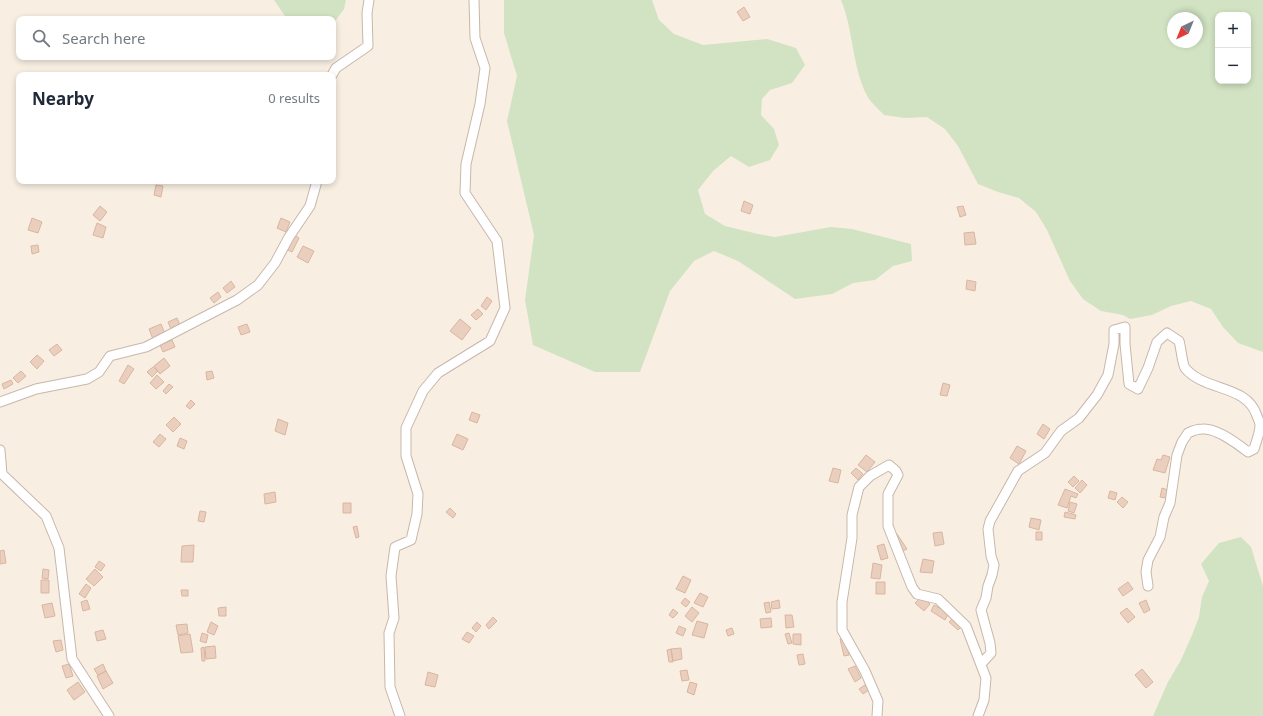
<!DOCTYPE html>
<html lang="en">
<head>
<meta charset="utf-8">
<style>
  body { margin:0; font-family:"Noto Sans",sans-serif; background:#f2f2f3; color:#1f2937 }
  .controls { position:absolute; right:12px; top:12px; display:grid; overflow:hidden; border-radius:8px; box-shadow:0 2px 6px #0003 }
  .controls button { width:36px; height:36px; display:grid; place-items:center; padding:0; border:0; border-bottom:1px solid #e0e1e3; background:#fff; color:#1f2937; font:20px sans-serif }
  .compass { position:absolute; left:1167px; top:12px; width:36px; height:36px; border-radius:50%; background:#fff; box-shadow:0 2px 6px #0003; rotate:223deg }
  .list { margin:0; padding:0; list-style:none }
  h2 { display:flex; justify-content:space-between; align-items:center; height:52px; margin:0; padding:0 16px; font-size:17px }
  h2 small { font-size:13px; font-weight:400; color:#747a83 }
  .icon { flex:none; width:22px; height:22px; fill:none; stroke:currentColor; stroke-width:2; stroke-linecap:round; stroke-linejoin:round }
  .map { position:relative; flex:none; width:1263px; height:716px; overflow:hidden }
  .search { position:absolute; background:#fff; box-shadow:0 2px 6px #0003; left:16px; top:16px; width:320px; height:44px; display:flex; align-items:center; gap:10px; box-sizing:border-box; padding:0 14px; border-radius:8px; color:#747a83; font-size:15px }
  .panel { position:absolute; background:#fff; box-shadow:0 2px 6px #0003; left:16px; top:72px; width:320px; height:112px; border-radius:8px }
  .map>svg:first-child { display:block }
  .green { fill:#d1e3c3; fill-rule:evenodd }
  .building { fill:#eacfbe; stroke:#dab5a0 }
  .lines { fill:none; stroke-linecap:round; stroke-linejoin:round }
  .street-casing { stroke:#c7b7ab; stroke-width:11 }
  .street { stroke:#fff; stroke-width:9 }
</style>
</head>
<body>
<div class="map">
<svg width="1263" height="716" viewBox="0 0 1263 716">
  <rect width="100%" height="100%" fill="#f8efe2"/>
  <!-- green -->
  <path class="green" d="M274 0H346L344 9 333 24V19H287Z
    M504 0H652L659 20 674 34 703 45 767 39 796 48 805 65 792 83 770 90 762 99 761 115 774 129 779 145 770 160 749 167 731 156 713 171 698 190 705 214 725 226 758 234 775 237 831 227 852 229 911 244 912 261 893 266 875 280 853 283 832 294 795 299 738 261 714 251 694 261 670 291 640 372H595L533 345 525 300 534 235 507 121 517 76 504 33Z
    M841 0H1263V352L1238 343 1223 327 1211 309 1191 301 1171 306 1152 315 1130 319 1123 315 1101 311 1083 299 1070 281 1047 230 1036 212 1019 198 998 192 978 184 958 146 945 129 927 117 905 118 884 115C879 110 873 104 869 99 852 71 854 31 841 0ZM1218 15H1248V81H1218ZM1173 18H1197V42H1173Z
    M1241 537 1251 547 1263 586V716H1153L1168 682 1181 660 1192 635 1199 617 1202 597 1209 581 1201 564 1219 543Z"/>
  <!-- building -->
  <path class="building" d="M744 7 750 17 743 21 737 12Z
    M156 185 163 186 161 197 154 195Z
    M744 201 753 205 750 214 741 211Z
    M100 206 107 212 100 221 93 215Z
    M963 206 966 215 960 217 957 207Z
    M32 218 42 222 38 233 28 230Z
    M281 218 290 222 286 232 277 228Z
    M97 223 106 227 103 238 93 235Z
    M974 232 976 244 965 245 964 233Z
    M294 235 299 238 292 252 286 249Z
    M38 245 39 252 32 254 31 246Z
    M303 246 314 251 308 263 297 257Z
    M967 280 976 282 975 291 966 289Z
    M231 281 235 287 227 293 223 288Z
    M218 292 221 297 214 303 210 298Z
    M487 297 492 301 486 310 481 306Z
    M478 309 483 314 476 320 471 315Z
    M177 318 180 325 171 329 168 322Z
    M460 319 471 328 462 340 450 331Z
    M161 324 165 334 153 339 149 329Z
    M247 324 250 332 241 335 238 327Z
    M172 340 175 347 163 352 160 345Z
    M57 344 62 350 54 356 49 350Z
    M37 355 44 361 37 369 30 362Z
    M164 358 170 366 160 374 154 366Z
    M128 365 134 369 124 384 119 381Z
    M153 367 158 371 152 377 147 372Z
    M21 371 26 376 18 383 13 378Z
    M212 371 214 378 207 380 206 372Z
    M157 375 164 382 156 389 150 383Z
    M11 380 13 384 4 389 2 384Z
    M943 383 950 385 947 396 940 395Z
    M169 384 173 387 166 394 163 391Z
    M191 400 195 404 190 409 186 406Z
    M472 412 480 415 477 423 469 420Z
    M174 417 181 424 173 432 166 425Z
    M278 419 288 423 285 435 275 431Z
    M1043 424 1050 429 1044 439 1037 434Z
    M160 434 166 439 159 447 153 442Z
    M457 434 468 439 463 450 452 445Z
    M180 438 187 441 184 449 177 446Z
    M1017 446 1026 451 1019 464 1010 458Z
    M866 455 875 462 867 472 858 465Z
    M1163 455 1170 457 1165 473 1153 470 1157 459 1161 460Z
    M833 468 841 470 838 483 829 481Z
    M856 468 863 474 858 480 851 473Z
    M1074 476 1079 481 1073 487 1068 482Z
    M1082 480 1087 485 1080 493 1075 488Z
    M1162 488 1168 490 1166 498 1160 497Z
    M1065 489 1078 494 1076 498 1071 496 1067 508 1058 505Z
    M1110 491 1117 493 1115 500 1108 498Z
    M275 492 276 502 265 504 264 494Z
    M1122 497 1128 502 1123 508 1117 502Z
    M1070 502 1077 504 1074 513 1068 511Z
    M343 503H351V513H343Z
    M450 508 456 514 453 518 446 512Z
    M200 511 206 512 204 522 198 521Z
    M1065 512 1076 515 1075 519 1064 517Z
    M1031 518 1041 520 1039 530 1029 527Z
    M357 526 359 537 356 538 353 527Z
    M942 532 944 544 935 546 933 533Z
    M1036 532H1042V540H1036Z
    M897 534 907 549 903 551 893 536Z
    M884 544 888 558 881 560 877 546Z
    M194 545 193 562H181L182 546Z
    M4 550 6 563 0 564V551Z
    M923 559 934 561 932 573 920 572Z
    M99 561 105 565 101 571 95 567Z
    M873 563 882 565 880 579 871 578Z
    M43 569 49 570 48 579 42 578Z
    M95 569 103 577 94 586 86 579Z
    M683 576 691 580 685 593 676 589Z
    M41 580H49V593H41Z
    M876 582H885V594H876Z
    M1128 582 1133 589 1123 596 1118 589Z
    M86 584 91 588 85 598 79 594Z
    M181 590H188V596H182Z
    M700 593 708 597 703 607 694 603Z
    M922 596 930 604 924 611 915 603Z
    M685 598 690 602 686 607 681 603Z
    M87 600 90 609 83 611 81 602Z
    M779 600 780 608 772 609 771 602Z
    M1146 600 1150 610 1144 613 1139 603Z
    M769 602 771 612 766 613 764 603Z
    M52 603 55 616 45 618 42 605Z
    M934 605 949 613 945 620 931 611Z
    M226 607V616H219L218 608Z
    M692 607 699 613 692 622 685 616Z
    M1127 608 1135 617 1128 623 1120 613Z
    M673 609 678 613 673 618 669 615Z
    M785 615H792L794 627 786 628Z
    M493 617 497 621 489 629 486 625Z
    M771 618 772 627 761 628 760 619Z
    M952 619 961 627 958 630 949 622Z
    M697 621 708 624 704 638 692 635Z
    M211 622 218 626 214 635 207 632Z
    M477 622 481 626 476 632 472 628Z
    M187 624 188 633 178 635 176 625Z
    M679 626 686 629 683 636 676 633Z
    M732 628 734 634 728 636 726 630Z
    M103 630 106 639 97 641 95 632Z
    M467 632 474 636 469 643 462 639Z
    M202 633 208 635 206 643 200 641Z
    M789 633 792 643 788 644 785 634Z
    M190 634 193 652 181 653 178 636Z
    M793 634H801V645L793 644Z
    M845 638 849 655 844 656 840 639Z
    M61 640 63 650 56 652 53 641Z
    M215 646 216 658 206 659 205 647Z
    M204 647 205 661H202L201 648Z
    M681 648 682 659 673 661 671 649Z
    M671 649 673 662H669L667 650Z
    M803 654 805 664 799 665 797 655Z
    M69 664 73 676 66 678 62 666Z
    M103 664 106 671 98 675 94 669Z
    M855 666 861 678 855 682 848 669Z
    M1142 669 1153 682 1146 688 1135 675Z
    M687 670 689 680 682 681 680 671Z
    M106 671 113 683 103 689 97 676Z
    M428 672 438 675 435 687 425 685Z
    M78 682 85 692 74 700 67 690Z
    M690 682 697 684 694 695 687 692Z
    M865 685 869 690 863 694 859 689Z"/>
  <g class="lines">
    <defs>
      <path id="street" d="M332 75 336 68 368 46 367 13 369 0
        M0 402 36 389 87 379 99 372 110 356 146 347 237 300 258 285 275 263 289 237 310 206 317 181
        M0 450 2 474 46 516 59 548 72 659 109 716
        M981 664 991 653 990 643 981 610 986 598 988 586 992 575 994 565 991 556 988 529 990 521 1018 471 1045 453 1061 431 1079 418 1097 395 1108 375 1114 344V330L1125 327V344L1129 384 1138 389 1148 368 1157 342 1167 333 1179 341C1181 347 1182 363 1185 368 1205 392 1247 384 1257 416 1258 419 1260 422 1260 425 1260 433 1256 442 1254 449L1248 452C1238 444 1216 428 1203 429 1198 429 1192 431 1188 433L1182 442 1177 455 1170 503 1164 517 1160 537 1148 560 1146 572 1148 586
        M400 716 390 687 389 633 394 618 391 576 395 547 411 540 417 514 418 494 406 456V428L423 391 438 373 490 341 505 308 497 241 465 193 466 164 480 104 485 68 475 38 474 0
        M877 716 878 701 865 671 842 630V602L852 538V515L859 487 870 476 889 465 896 471 898 475 888 494V526L912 587 917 594 938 599 966 626 986 678 984 700 978 716"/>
    </defs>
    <!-- street casing -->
    <use href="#street" class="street-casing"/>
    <!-- street -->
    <use href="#street" class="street"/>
  </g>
</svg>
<div class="controls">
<button>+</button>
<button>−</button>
</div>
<svg class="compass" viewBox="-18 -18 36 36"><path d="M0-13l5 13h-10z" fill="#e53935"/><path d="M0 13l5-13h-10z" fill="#747a83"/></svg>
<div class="search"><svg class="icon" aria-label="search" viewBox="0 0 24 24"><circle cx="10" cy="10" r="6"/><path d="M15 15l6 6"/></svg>Search here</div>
<section class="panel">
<h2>Nearby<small>0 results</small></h2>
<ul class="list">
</ul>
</section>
</div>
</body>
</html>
